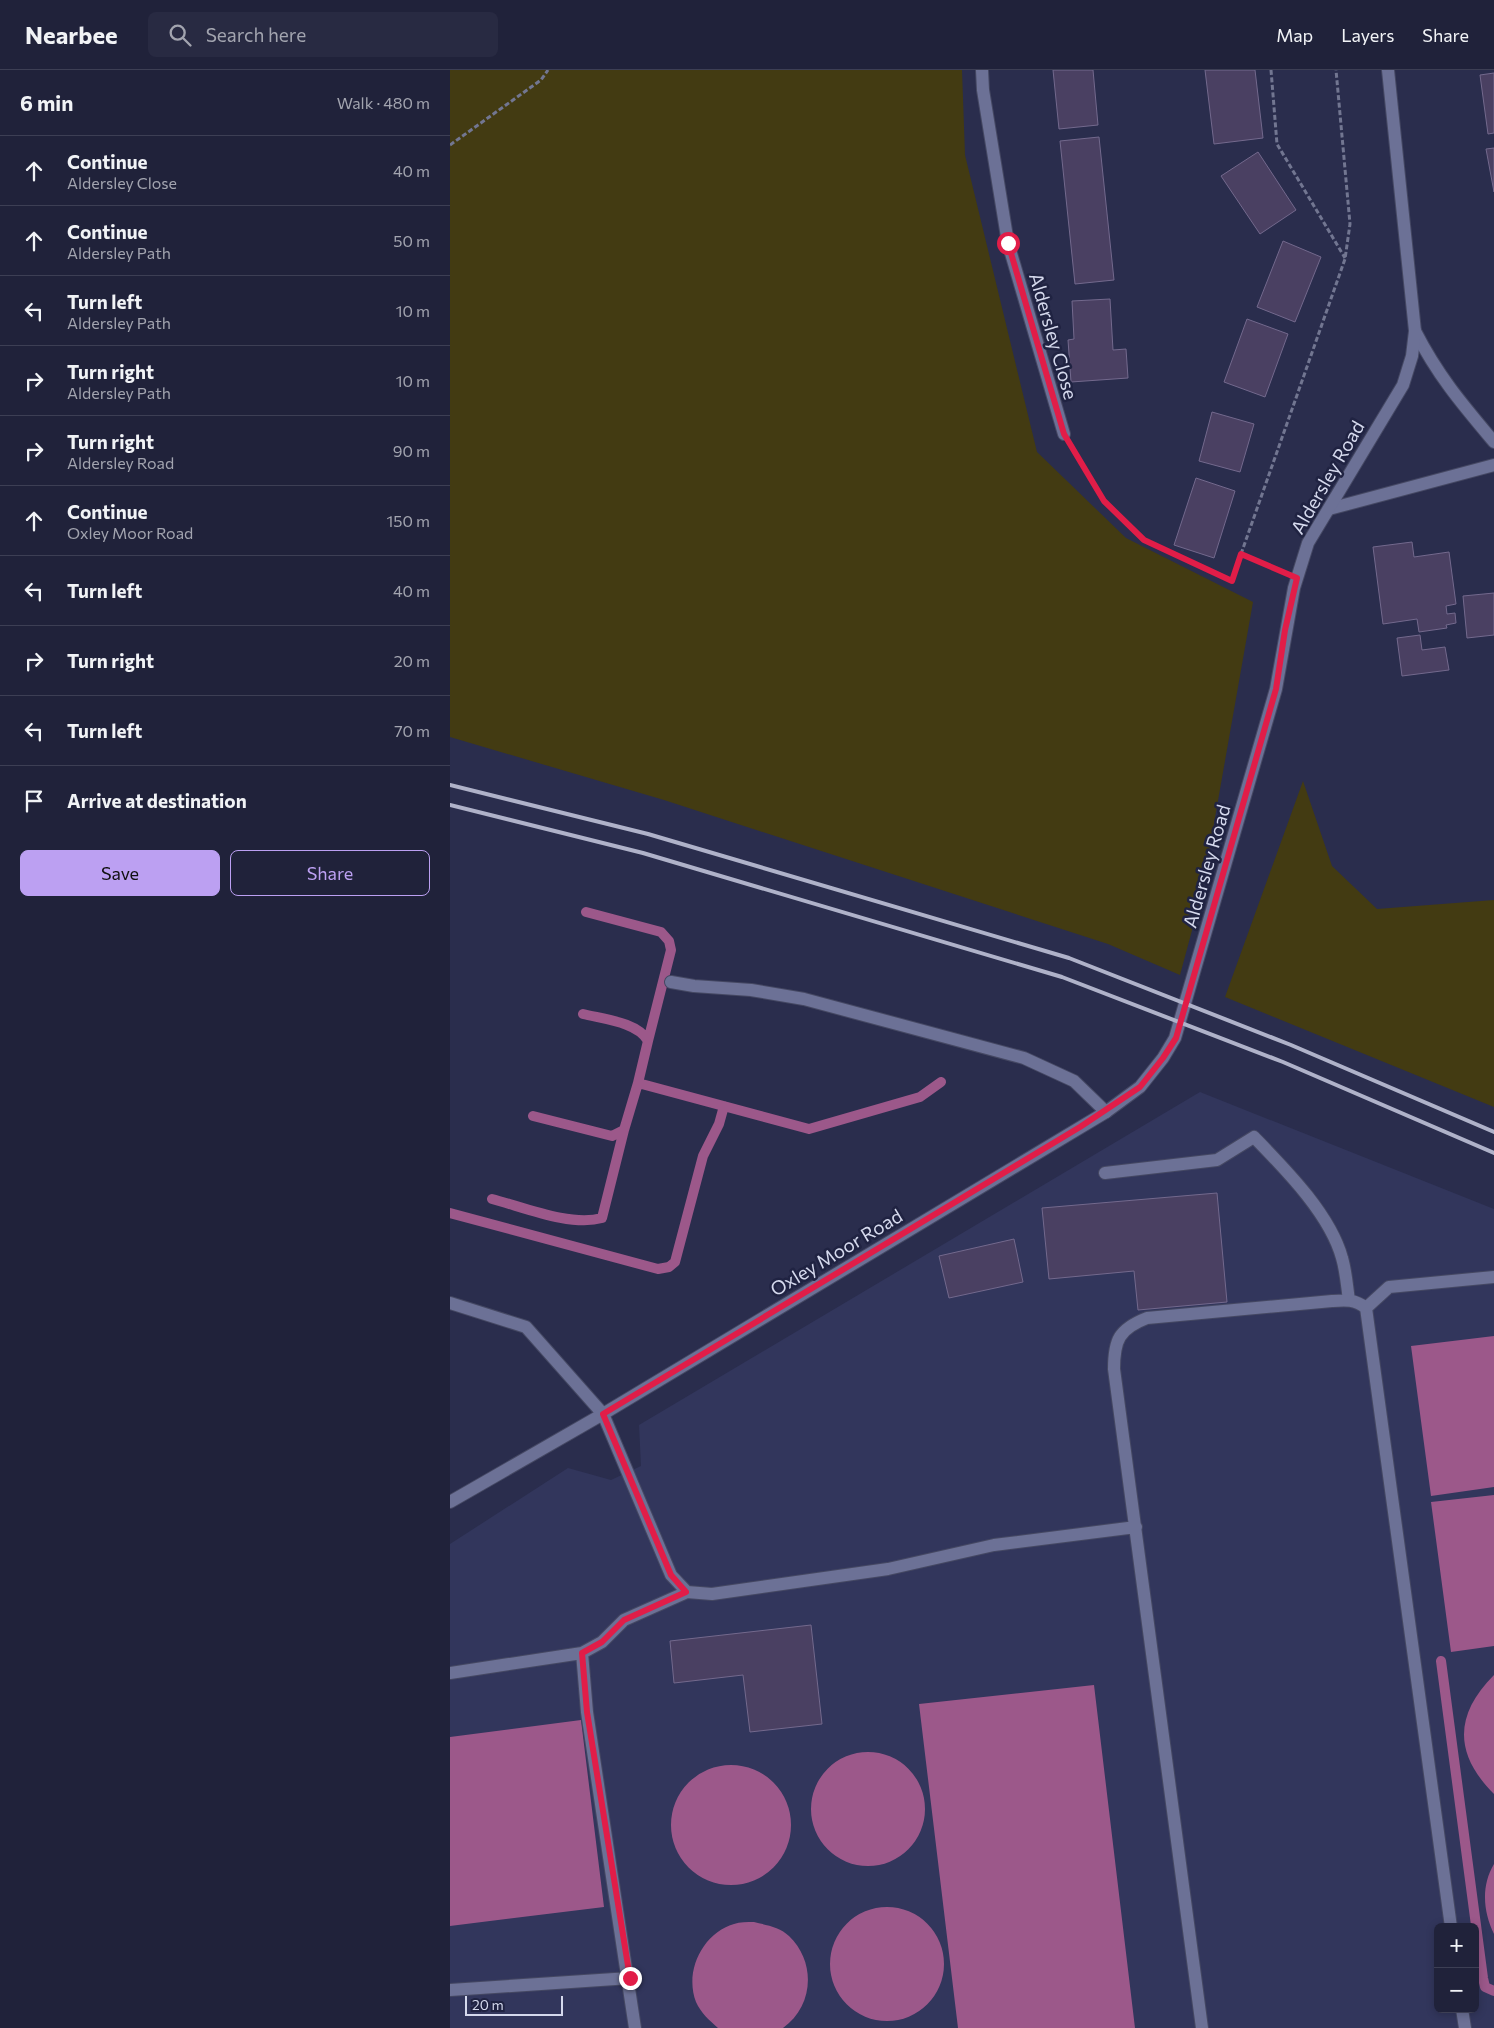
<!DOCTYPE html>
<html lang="en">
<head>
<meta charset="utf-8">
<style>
  body { margin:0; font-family:Commissioner,sans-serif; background:#282a42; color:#f1f3f6 }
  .controls { position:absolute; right:15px; bottom:15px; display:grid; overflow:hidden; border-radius:8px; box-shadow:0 2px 8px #0003 }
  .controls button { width:45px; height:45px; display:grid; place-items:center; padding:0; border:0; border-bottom:1px solid #3d3f54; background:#20223a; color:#f1f3f6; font:25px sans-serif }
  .scale { position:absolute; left:15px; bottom:12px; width:98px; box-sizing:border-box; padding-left:5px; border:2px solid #d5d9ed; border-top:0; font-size:14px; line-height:18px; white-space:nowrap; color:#d5d9ed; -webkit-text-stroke:4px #202342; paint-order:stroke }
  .stop { position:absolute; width:15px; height:15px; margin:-11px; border:4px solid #e11d48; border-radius:50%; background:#fff }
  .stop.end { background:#e11d48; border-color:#fff; box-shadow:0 1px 5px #0008 }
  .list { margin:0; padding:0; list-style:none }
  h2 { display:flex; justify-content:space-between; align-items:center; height:65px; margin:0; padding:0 20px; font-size:21px }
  h2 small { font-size:16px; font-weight:400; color:#a2a4af }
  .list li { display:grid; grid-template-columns:32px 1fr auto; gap:15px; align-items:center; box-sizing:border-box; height:70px; padding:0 20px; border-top:1px solid #3d3f54 }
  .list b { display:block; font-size:19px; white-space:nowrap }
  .list p { margin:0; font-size:16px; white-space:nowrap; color:#a2a4af }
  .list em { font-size:16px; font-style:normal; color:#a2a4af }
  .actions { display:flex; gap:10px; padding:15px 20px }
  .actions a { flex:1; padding:11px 0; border:1px solid #bca0f2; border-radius:8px; text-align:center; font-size:18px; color:#bca0f2 }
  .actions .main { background:#bca0f2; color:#111 }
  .icon { flex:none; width:28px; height:28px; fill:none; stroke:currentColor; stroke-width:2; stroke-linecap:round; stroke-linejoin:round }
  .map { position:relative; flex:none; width:1044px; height:1958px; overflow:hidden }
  header { display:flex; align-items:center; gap:30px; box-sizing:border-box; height:70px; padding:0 25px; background:#20223a; border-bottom:1px solid #3d3f54 }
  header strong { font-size:24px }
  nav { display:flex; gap:28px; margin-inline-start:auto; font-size:18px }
  .search { width:350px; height:45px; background:#282a42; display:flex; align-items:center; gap:12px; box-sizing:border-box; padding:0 18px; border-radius:8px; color:#a2a4af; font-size:19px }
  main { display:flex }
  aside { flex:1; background:#20223a }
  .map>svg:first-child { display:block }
  .built { fill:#32365c; fill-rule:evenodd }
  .green { fill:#433b12 }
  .water { fill:#9c588a }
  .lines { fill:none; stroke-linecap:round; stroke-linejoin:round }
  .stream { stroke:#9c588a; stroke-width:10 }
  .building { fill:#4a4062; stroke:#73698d }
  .service-casing { stroke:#454863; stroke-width:14 }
  .minor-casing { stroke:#454863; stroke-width:14 }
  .tertiary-casing { stroke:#454863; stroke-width:14 }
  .path { stroke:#727691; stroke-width:3; stroke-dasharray:5 2.5; stroke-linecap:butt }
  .service { stroke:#6c7196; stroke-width:12 }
  .minor { stroke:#6c7196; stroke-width:12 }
  .tertiary { stroke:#6c7196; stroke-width:12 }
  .rail { stroke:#afb2c9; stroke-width:4 }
  .route { stroke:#e11d48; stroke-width:6 }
  .labels { text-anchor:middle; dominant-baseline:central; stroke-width:5; stroke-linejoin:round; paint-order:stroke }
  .street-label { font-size:19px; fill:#d5d9ed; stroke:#202342 }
</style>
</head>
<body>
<header>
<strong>Nearbee</strong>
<div class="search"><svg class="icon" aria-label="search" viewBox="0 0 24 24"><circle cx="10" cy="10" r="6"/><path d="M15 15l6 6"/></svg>Search here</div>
<nav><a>Map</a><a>Layers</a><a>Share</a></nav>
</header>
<main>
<aside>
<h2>6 min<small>Walk · 480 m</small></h2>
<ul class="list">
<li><svg class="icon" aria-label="ahead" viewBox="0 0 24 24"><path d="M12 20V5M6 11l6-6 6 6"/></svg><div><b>Continue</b><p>Aldersley Close</p></div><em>40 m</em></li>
<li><svg class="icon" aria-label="ahead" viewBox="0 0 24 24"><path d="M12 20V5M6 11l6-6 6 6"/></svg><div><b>Continue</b><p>Aldersley Path</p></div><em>50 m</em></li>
<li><svg class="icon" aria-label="left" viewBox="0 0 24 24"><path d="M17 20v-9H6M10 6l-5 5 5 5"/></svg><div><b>Turn left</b><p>Aldersley Path</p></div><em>10 m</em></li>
<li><svg class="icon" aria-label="right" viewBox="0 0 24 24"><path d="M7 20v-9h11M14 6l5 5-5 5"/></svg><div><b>Turn right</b><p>Aldersley Path</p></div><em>10 m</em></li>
<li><svg class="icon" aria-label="right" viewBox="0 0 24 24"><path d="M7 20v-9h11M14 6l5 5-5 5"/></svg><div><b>Turn right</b><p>Aldersley Road</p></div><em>90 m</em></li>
<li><svg class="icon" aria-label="ahead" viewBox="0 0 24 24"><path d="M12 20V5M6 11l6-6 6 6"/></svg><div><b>Continue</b><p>Oxley Moor Road</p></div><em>150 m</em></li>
<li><svg class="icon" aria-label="left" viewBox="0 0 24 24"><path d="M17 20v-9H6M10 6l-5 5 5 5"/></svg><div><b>Turn left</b></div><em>40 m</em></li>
<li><svg class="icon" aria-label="right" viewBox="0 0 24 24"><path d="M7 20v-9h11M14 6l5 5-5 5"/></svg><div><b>Turn right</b></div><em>20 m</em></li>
<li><svg class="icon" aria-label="left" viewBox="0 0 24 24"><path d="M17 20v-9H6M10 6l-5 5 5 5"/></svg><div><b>Turn left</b></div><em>70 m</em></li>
<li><svg class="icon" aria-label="arrive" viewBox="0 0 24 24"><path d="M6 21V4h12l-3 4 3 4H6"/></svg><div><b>Arrive at destination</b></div></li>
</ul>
<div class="actions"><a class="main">Save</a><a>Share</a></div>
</aside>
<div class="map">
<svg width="1044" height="1958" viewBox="0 0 1044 1958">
  <rect width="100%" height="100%" fill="#2a2d4d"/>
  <!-- built -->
  <path class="built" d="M750 1022 1044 1139V1958H0V1474L118 1398 161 1410 191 1396 189 1355ZM988 1857H1025V1939H988Z"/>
  <!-- green -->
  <path class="green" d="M0 0H512L515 85 587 382 676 468 803 532 751 827 730 905 658 874 214 730 0 667Z
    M853 711 882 796 927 839 1044 830V1037L775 927Z"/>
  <!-- water -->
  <path class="water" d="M1044 1266V1417L981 1426 961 1276Z
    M1044 1425V1576L1001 1582 981 1432Z
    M1044 1605V1724C1004 1684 1004 1645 1044 1605Z
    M644 1615 685 1958H508L469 1634Z
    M131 1650 154 1837 0 1856V1667Z
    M361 1739a57 57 0 1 1 114 0a57 57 0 1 1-114 0Z
    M221 1755a60 60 0 1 1 120 0a60 60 0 1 1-120 0Z
    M1044 1794V1864C1033 1841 1031 1816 1044 1794Z
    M380 1894a57 57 0 1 1 114 0a57 57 0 1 1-114 0Z
    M304 1852C316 1855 330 1857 339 1866 367 1893 363 1937 333 1958H268C259 1950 251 1943 246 1932 234 1901 253 1863 284 1854 290 1852 297 1852 304 1852Z"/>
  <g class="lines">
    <!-- stream -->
    <path class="stream" d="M136 842 211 862 219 871 221 880 198 971
      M133 944C152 949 188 952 198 971L188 1013
      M83 1046 162 1066 174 1060 188 1013 359 1059 470 1027 491 1012
      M42 1129C73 1137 121 1157 152 1148L174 1060
      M0 1143 208 1199 219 1197 225 1192 253 1086 269 1054 274 1036
      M991 1591 1033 1908 1035 1917 1044 1921"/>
  </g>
  <!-- building -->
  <path class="building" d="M603 0H643L648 55 609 59Z
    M755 0H805L813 68 764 74Z
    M1044 3V63L1038 64 1030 5Z
    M649 67 664 210 625 214 610 71Z
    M1044 78V122L1036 79Z
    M808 82 846 140 810 164 771 106Z
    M833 171 871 187 845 252 807 237Z
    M660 229 663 280 676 279 678 308 621 312 618 270 624 269 622 231Z
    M797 249 838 264 815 327 774 312Z
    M762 342 804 354 790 402 749 391Z
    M746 408 785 421 764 488 724 475Z
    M962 472 964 487 999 482 1006 534 996 536 997 544 1005 543 1006 553 996 555 997 558 969 562 967 549 933 554 923 477Z
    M1044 523V565L1017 568 1013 526Z
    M970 565 972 580 995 577 999 600 952 606 947 568Z
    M767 1123 777 1232 688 1240 684 1201 599 1209 592 1138Z
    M564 1169 573 1212 499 1228 489 1186Z
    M361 1555 372 1654 300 1662 293 1605 224 1613 220 1571Z"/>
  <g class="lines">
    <defs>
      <path id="service" d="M221 912 244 916 301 920 354 929 574 988 624 1011 656 1042
        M655 1103 767 1090 804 1067C835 1099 880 1144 892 1188 896 1201 897 1217 899 1230
        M0 1233 76 1257 153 1344 221 1505 237 1522 262 1524 438 1499 544 1475 686 1457
        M916 1238 939 1217 1044 1207
        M132 1583 137 1642 185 1958
        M0 1603 132 1583 152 1572 174 1550 237 1522
        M0 1920 180 1908
        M1012 1939 1015 1958
        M752 1958 664 1299C664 1270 669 1259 697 1248L882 1231C895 1230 905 1229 916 1238L1001 1857"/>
      <path id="minor" d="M532 0 533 20 558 173 614 364
        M965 261C988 306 1012 334 1044 372
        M879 439 1044 395"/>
      <path id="tertiary" d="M0 1432 153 1344 656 1042 690 1017 713 988 725 968 826 619 844 518 858 473 953 315 962 286 965 261 938 0"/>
    </defs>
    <!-- service casing -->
    <use href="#service" class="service-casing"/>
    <!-- minor casing -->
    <use href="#minor" class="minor-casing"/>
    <!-- tertiary casing -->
    <use href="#tertiary" class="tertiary-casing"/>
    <!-- path -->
    <path class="path" d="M821 0 827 74 895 188
      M0 75 91 10 98 0
      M625 383 654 431 693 470 782 511 791 484 826 499
      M791 484 895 189 900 154 886 0"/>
    <!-- service -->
    <use href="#service" class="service"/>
    <!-- minor -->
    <use href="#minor" class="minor"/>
    <!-- tertiary -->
    <use href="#tertiary" class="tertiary"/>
    <!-- rail -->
    <path class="rail" d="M0 715 198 764 619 888 841 975 1044 1062
      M0 735 193 783 612 907 833 992 1044 1083"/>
  </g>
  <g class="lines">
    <!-- route -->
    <path class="route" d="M180 1908 137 1642 132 1583 152 1572 174 1550 236 1522 221 1505 153 1344 630 1057 690 1017 713 988 726 968 826 619 835 560 847 508 791 484 782 511 694 470 654 431 614 364 558 173"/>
  </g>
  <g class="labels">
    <!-- street labels -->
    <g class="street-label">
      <text transform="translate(604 266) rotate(74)">Aldersley Close</text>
      <text transform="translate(877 407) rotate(-60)">Aldersley Road</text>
      <text transform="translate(756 796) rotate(-74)">Aldersley Road</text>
      <text transform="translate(386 1182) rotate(-31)">Oxley Moor Road</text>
    </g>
  </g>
</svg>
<div class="controls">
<button>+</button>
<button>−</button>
</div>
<div class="scale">20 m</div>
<div class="stop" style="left:558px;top:173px"></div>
<div class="stop end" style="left:180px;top:1908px"></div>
</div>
</main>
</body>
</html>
